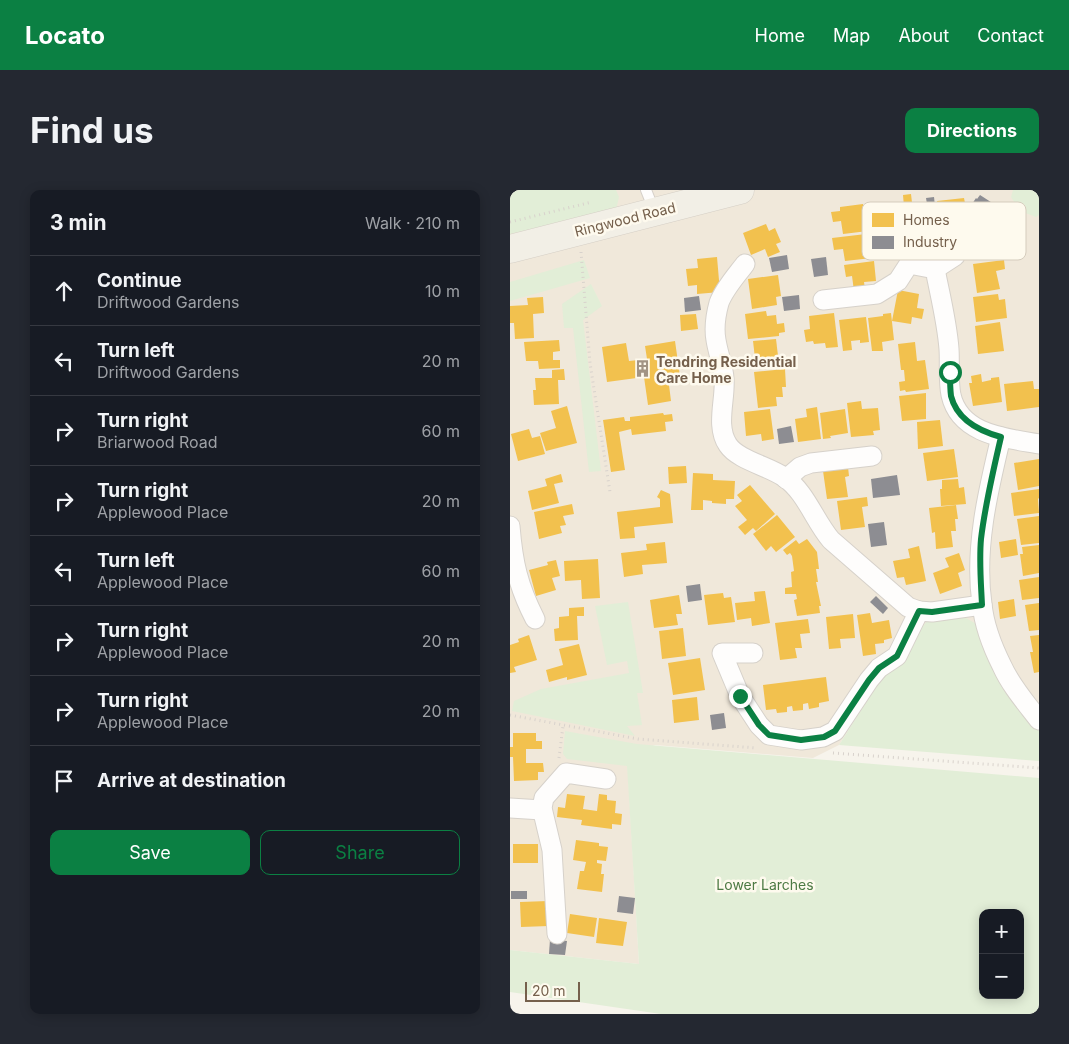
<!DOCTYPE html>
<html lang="en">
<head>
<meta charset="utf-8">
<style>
  body { margin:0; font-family:Inter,sans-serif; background:#242831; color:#f1f3f6 }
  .controls { position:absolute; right:15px; bottom:15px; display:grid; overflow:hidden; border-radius:10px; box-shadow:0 2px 12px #0003 }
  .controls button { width:45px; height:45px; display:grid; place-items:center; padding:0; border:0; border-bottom:1px solid #363941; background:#171b24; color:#f1f3f6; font:25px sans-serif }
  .scale { position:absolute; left:15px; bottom:12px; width:55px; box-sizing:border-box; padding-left:5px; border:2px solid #75604c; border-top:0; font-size:14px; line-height:18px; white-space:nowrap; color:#75604c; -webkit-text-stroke:4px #fefaee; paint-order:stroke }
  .stop { position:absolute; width:15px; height:15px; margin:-11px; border:4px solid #0b8043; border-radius:50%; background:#fff }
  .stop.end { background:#0b8043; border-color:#fff; box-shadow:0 1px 5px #0008 }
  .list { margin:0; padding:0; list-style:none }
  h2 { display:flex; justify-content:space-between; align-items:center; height:65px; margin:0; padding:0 20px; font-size:21px }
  h2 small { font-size:16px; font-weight:400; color:#9ea1a6 }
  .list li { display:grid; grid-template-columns:32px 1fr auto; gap:15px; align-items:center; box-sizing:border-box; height:70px; padding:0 20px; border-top:1px solid #363941 }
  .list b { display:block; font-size:19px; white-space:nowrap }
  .list p { margin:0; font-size:16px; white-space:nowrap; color:#9ea1a6 }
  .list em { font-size:16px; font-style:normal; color:#9ea1a6 }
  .actions { display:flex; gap:10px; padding:15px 20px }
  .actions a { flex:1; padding:11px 0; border:1px solid #0b8043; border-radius:10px; text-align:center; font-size:18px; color:#0b8043 }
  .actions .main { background:#0b8043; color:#fff }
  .icon { flex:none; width:28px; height:28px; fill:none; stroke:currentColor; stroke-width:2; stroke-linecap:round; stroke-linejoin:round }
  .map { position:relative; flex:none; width:529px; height:824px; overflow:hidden; border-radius:10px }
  header { display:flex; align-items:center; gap:30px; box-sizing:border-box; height:70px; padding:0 25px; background:#0b8043; color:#fff }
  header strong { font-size:24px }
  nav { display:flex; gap:28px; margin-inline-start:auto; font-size:18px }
  .intro { display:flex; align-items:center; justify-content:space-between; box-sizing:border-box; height:120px; padding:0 30px }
  h1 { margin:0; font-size:35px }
  .button { padding:12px 22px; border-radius:10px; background:#0b8043; color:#fff; font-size:18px; font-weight:700 }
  main { display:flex; gap:30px; padding:0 30px }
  aside { flex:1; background:#171b24; border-radius:10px; box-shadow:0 2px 12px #0003 }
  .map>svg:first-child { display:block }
  .residential { fill:#f0e8da }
  .green { fill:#e2eed7; fill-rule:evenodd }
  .homes { fill:#f2c14e }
  .industry { fill:#8d8d92 }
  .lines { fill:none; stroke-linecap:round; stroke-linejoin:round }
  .service-casing { stroke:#d6d1ca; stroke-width:12 }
  .minor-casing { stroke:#d6d1ca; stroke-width:21 }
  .primary-casing { stroke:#d5cfc6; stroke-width:29 }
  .path { stroke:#d8d2cc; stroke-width:3; stroke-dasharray:1 4; stroke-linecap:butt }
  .service { stroke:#fefdfc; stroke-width:10 }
  .minor { stroke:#fefdfc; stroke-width:19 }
  .primary { stroke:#f2efe6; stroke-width:28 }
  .route { stroke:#0b8043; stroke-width:6 }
  .labels { text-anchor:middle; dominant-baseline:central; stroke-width:5; stroke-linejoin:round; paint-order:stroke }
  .street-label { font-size:14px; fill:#75604c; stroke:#fefaee }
  .poi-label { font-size:14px; font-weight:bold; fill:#75604c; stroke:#fefaee; text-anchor:start }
  .park-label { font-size:14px; fill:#4d7a44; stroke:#fefaee }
  .key { fill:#fefaee; stroke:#d5ccbd; stroke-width:1 }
  .key-label { font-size:14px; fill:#75604c }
</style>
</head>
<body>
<header>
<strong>Locato</strong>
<nav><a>Home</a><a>Map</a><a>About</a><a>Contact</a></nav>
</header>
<div class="intro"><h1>Find us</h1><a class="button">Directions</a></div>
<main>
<aside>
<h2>3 min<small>Walk · 210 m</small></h2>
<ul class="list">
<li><svg class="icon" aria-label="ahead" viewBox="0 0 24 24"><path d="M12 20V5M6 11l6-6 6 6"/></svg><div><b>Continue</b><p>Driftwood Gardens</p></div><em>10 m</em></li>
<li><svg class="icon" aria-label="left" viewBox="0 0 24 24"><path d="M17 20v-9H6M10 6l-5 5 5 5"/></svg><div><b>Turn left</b><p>Driftwood Gardens</p></div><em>20 m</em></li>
<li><svg class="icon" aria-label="right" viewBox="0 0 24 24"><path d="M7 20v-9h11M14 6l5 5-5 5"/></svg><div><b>Turn right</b><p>Briarwood Road</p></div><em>60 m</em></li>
<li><svg class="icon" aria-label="right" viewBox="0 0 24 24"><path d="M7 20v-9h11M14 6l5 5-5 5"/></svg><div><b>Turn right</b><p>Applewood Place</p></div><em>20 m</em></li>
<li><svg class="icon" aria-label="left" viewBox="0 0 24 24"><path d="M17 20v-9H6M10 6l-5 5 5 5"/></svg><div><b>Turn left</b><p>Applewood Place</p></div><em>60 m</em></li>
<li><svg class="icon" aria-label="right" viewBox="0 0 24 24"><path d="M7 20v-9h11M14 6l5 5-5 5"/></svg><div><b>Turn right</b><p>Applewood Place</p></div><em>20 m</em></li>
<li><svg class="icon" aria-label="right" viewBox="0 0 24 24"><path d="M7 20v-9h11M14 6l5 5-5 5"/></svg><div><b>Turn right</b><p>Applewood Place</p></div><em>20 m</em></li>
<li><svg class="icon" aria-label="arrive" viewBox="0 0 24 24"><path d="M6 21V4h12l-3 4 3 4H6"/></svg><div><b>Arrive at destination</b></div></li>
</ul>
<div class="actions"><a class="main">Save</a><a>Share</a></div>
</aside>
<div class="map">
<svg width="529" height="824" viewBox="0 0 529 824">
  <rect width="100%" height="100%" fill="#f7f4ec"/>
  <polygon class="residential" points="0,0 529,0 529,532 374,484 329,555 303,568 145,555 117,566 129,774 0,760"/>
  <g class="green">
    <polygon points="7,0 106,0 109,7 106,20 0,44 0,5"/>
    <polygon points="503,0 529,0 529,25 526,27 510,21 501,7"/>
    <polygon points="74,70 80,88 0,111 0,92"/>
    <polygon points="81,94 92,116 73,130 91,281 79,282 63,138 54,138 52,114"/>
    <polygon points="118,412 133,503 127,503 132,535 117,536 125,546 2,521 4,511 31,499 119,483 117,471 97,475 85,416"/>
    <polygon points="440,428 456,428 468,435 529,541 529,571 329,555 374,484 418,430"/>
    <path d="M55,541L127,554L529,588V824H151L0,802V760L129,774L117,576L57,569L53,564ZM473,723H510V805H473Z"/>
  </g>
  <g class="homes">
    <polygon points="401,4 403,21 397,22 399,46 383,48 380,18 394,17 393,5"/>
    <polygon points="454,8 456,18 449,19 450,33 430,35 427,11"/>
    <polygon points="353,14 358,41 333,44 331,31 323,32 321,22 330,21 330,17"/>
    <polygon points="256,34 259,41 265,38 271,52 266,54 270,62 258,67 255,59 241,65 233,43"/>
    <polygon points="356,44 358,54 360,53 362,68 335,71 333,59 324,60 322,48"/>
    <polygon points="207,67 210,102 187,104 187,95 178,96 176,79 188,78 187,69"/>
    <polygon points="494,70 495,79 486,81 490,99 467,103 463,74"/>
    <polygon points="364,71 366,91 354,92 355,99 344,101 342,86 336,87 334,75"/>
    <polygon points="268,85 271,106 266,107 267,115 242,119 238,89"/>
    <polygon points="388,100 409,104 407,118 414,119 412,129 402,127 401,134 382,131"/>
    <polygon points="488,104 489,110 495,109 497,128 466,132 463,107"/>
    <polygon points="33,107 34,123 23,124 24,148 5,149 4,133 0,133 0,116 18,115 17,108"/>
    <polygon points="256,121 257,126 266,125 267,134 274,133 275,142 269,143 269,146 238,149 235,124"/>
    <polygon points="324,123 328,157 316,158 315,153 304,154 303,151 296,152 294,140 300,139 299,126"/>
    <polygon points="381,123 384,150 372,152 373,161 362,161 358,128 373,126 373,124"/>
    <polygon points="186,124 188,139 171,141 170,125"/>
    <polygon points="356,127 359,152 350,153 350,150 341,151 342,160 333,161 329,130"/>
    <polygon points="490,132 494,161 468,164 465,136"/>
    <polygon points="266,149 269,174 246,177 243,151"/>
    <polygon points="49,150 50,161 43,162 43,170 50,170 50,178 29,179 28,171 16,171 14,152"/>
    <polygon points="165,151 170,186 158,187 161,211 138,215 134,187 97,192 92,157 116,153 119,171 137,169 135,156"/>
    <polygon points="405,152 407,171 415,170 419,199 396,202 395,200 390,201 389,192 395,191 394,180 391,180 388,154"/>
    <polygon points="54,179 55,190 48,190 49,214 24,215 23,200 26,200 25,188 42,188 42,180"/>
    <polygon points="275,179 276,197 272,197 273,207 266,207 267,216 248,218 244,182"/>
    <polygon points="471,184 472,192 481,190 481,188 489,187 492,212 463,216 459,193 462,193 461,186"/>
    <polygon points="523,191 524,199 529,199 529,217 497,221 494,194"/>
    <polygon points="416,203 416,229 392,231 389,206"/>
    <polygon points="351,211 352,219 368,218 370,240 363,241 364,245 341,247 337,213"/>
    <polygon points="57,216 67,253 36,261 30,243 46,238 41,221"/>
    <polygon points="307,217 311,249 288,252 285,229 297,227 296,219"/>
    <polygon points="260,219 264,249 252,251 251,244 236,246 234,222"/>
    <polygon points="335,219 338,243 320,246 321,248 313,249 310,223"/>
    <polygon points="153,223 154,225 162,224 163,231 155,232 156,241 122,245 121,239 109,242 115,280 101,282 93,230 114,227 115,231 120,231 120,227"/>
    <polygon points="430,230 433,256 408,259 407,232"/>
    <polygon points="19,239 22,248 30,246 35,264 8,271 1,244"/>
    <polygon points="444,259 448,287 417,291 413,263"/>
    <polygon points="529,269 529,296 508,300 504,273"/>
    <polygon points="176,276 177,293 159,294 158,277"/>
    <polygon points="338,277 339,286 335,287 338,307 317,309 313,281"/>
    <polygon points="183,283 203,284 203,290 225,291 224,309 216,309 216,314 202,313 202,311 193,310 193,320 181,320"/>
    <polygon points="51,284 53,292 44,294 49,313 22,320 18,301 37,296 35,289"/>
    <polygon points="448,289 449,298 454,297 456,314 431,316 430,299 432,299 432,290"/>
    <polygon points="240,295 265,324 246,341 243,338 235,345 228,337 237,330 225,316 232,311 227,305"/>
    <polygon points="529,299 529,308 528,309 529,323 504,326 501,303"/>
    <polygon points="151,300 160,304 163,333 124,337 125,348 110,349 107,322 150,317 150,309 147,307"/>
    <polygon points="357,307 358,316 352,317 355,337 331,340 327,311"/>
    <polygon points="62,314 64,324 53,326 56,335 50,336 52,343 29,349 24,322"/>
    <polygon points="446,315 448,329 445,329 446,341 441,341 443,357 426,359 425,342 422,343 419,318"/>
    <polygon points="267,325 285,347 266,362 261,356 256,361 243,344"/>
    <polygon points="529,326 529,353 511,355 507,329"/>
    <polygon points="297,349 307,362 309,379 306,379 308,392 306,392 311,416 309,416 310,423 287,426 284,410 287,409 286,404 275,404 275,398 282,397 281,382 284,381 282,366 280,363 277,365 273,360 286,350 289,354"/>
    <polygon points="506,349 508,365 491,368 489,352"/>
    <polygon points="155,352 157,373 132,375 133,384 114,387 111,363 137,360 136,354"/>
    <polygon points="529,355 529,383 513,386 510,364 513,364 512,357"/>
    <polygon points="409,356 416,391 396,395 394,387 387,388 383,371 400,368 398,359"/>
    <polygon points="449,363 455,380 448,383 452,396 430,404 423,383 439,377 435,368"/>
    <polygon points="88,369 90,408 72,409 71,390 55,391 54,371"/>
    <polygon points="46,370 50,386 42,388 46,400 26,406 19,380 38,375 37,372"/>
    <polygon points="529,387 529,408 512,410 509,390"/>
    <polygon points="255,401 260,433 242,436 241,428 227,430 225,413 245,411 244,402"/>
    <polygon points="213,403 214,408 221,407 225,432 198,435 194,405"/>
    <polygon points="169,405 172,424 166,424 168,435 144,438 140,410"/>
    <polygon points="504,409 506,426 490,429 488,412"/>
    <polygon points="529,413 529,440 519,441 515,415"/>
    <polygon points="74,417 74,426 67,426 68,450 45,451 44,439 49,438 49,427 59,426 59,418"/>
    <polygon points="360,423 362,433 379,430 382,448 374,450 374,453 365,454 366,464 353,466 347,425"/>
    <polygon points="343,424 345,448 330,449 331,458 319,459 316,427"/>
    <polygon points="298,429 300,443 290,444 292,458 285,458 287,468 270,470 265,433"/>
    <polygon points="173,438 176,466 152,469 149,441"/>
    <polygon points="19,445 27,470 4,477 6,482 0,483 0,455 9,452 8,449"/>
    <polygon points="529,445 529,482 524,483 520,462 523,462 520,446"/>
    <polygon points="69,454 77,485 57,490 57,487 39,492 36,480 53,475 49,459"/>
    <polygon points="190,468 195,500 163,505 158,473"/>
    <polygon points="316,487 319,511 309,513 309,517 299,519 298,513 293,514 293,520 283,521 282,516 277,517 277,522 267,523 266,519 256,520 253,495"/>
    <polygon points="187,507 189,530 164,533 162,510"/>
    <polygon points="3,543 26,543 26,551 32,551 32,559 16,559 16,573 33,573 34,582 28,582 28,590 4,591 3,567 0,567 0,557 3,557"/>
    <polygon points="57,604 75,606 73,619 87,621 89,604 97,605 97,610 106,611 105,623 112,624 111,635 102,634 102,639 71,635 72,630 47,627 48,617 55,618"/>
    <polygon points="66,650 89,653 89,656 98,657 96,671 87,670 87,673 92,674 91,684 94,684 92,702 67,699 70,681 74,681 76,672 63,670"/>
    <rect x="3" y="654" width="25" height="19"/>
    <polygon points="38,711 39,736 11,737 10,712"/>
    <polygon points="60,724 87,728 84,747 57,743"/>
    <polygon points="89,728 117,732 113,756 86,753"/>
  </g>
  <g class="industry">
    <polygon points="470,5 487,16 484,20 487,22 477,37 456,23 466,8 467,9"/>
    <polygon points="424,7 426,25 419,26 416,8"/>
    <polygon points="277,65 279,79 262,82 259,68"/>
    <polygon points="316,67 318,85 304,87 301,69"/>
    <polygon points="289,105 290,119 274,121 272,107"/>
    <polygon points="189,106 191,120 175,122 174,108"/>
    <polygon points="281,236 284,252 269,254 267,239"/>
    <polygon points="387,285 390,305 363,308 361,289"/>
    <polygon points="374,332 377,355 361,357 358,334"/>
    <polygon points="190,394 192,410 178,412 176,396"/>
    <polygon points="366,406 378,418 373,424 360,412"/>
    <polygon points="214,523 216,538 202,540 200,525"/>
    <rect x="1" y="701" width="16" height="8"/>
    <polygon points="109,706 125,708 123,724 107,722"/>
    <polygon points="40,749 57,751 55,765 39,764"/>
  </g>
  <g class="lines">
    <defs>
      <polyline id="service" points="136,0 144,20"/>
      <g id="minor">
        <path d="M235,74C226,86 214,99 209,113C206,124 204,139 206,150C208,163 213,175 214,188C216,209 205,236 218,255C228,270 258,276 274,287C296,302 304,330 321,350L398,417L409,421"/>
        <polyline points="425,79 445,66"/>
        <path d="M313,110L367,104L388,91L399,74L425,79C430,105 437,132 439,159C440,174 438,190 441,205C450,245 496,248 529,254"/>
        <path d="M491,247C478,301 464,359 472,414C474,435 483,458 492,476C501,496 516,513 529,530"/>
        <polyline points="276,289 290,277 301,273 362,266"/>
        <path d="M0,336C3,373 8,396 25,429"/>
        <polyline points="243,463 212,463 230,506 249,535 259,545 291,550 313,547 325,541 359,490 369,478 387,466 409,421 422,422 472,415"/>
        <polyline points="0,618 32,620"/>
        <polyline points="47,744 42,660 32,618 34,608 56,583 96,589"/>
      </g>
      <polyline id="primary" points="0,59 230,0"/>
    </defs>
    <use href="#service" class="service-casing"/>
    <use href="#minor" class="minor-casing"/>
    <use href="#primary" class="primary-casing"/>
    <g class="path">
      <polyline points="0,32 82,12"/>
      <polyline points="71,62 80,173 100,302"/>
      <polyline points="0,525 128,549 247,558"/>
      <polyline points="323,563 529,578"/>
      <polyline points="49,568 53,536"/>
    </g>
    <use href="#service" class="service"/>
    <use href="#minor" class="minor"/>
    <use href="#primary" class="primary"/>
  </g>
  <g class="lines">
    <path class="route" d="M230,506L249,535L259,545L291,550L314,547L325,541L359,490L369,478L387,466L409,421L422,422L472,415C471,393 469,371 471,349C475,315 483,281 491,247C469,241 447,230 441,206C440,198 440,189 440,182"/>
  </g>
  <defs>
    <symbol id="building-bare" viewBox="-9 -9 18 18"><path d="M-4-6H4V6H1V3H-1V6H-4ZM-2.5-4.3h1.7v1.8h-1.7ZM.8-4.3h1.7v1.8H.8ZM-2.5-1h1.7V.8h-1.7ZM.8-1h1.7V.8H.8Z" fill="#a29484" stroke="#fefaee" stroke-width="2.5" paint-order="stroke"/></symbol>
  </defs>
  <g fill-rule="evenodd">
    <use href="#building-bare" x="120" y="166" width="25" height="25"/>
  </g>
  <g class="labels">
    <g class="street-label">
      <text transform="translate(115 29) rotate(-14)">Ringwood Road</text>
    </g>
    <g class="poi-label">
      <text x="146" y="171">Tendring Residential<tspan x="146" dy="16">Care Home</tspan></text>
    </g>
    <g class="park-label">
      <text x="255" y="694">Lower Larches</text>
    </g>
  </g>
  <rect x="352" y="12" width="164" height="58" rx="8" class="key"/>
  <rect x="362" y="23" width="22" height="14" fill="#f2c14e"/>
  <rect x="362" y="46" width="22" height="13" fill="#8d8d92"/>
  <g class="key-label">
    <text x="393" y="35">Homes</text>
    <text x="393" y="57">Industry</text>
  </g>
</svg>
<div class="controls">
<button>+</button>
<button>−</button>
</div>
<div class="scale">20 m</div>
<div class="stop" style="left:440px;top:182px"></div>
<div class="stop end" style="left:230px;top:506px"></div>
</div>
</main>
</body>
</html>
